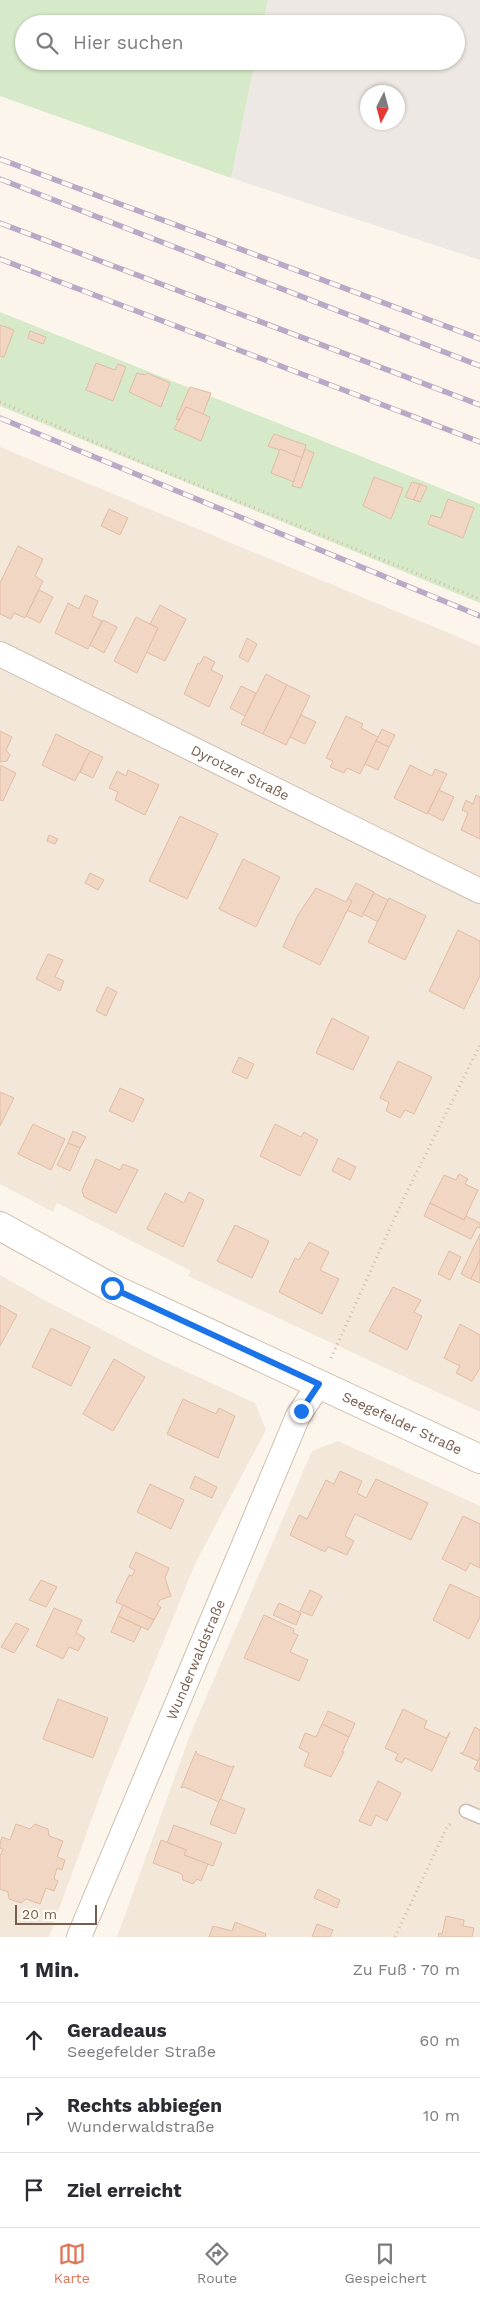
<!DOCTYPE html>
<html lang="de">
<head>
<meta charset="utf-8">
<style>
  body { margin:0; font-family:"Work Sans",sans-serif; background:#f2f2f3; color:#2b2b33 }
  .compass { position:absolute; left:360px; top:85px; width:45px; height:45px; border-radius:50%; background:#fff; box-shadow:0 1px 4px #0004; rotate:186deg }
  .scale { position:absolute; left:15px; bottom:12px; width:82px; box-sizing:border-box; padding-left:5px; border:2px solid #765d4e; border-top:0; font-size:14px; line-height:18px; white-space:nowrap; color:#765d4e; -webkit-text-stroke:4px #fef9f1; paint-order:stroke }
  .stop { position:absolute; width:15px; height:15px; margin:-11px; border:4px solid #1a73e8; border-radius:50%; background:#fff }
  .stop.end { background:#1a73e8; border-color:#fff; box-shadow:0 1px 5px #0008 }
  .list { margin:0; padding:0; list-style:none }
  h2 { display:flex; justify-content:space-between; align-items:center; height:65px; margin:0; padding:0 20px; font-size:21px }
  h2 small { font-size:16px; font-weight:400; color:#7c7c81 }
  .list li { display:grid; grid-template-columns:32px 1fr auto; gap:15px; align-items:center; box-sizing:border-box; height:75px; padding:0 20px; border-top:1px solid #e1e1e2 }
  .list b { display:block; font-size:19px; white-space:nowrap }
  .list p { margin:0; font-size:16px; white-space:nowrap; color:#7c7c81 }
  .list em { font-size:16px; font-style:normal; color:#7c7c81 }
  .icon { flex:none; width:28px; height:28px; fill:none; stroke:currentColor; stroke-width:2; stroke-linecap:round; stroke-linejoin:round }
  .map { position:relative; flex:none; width:480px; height:1937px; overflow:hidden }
  .search { position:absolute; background:#fff; box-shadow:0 1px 4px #0004; left:15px; right:15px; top:15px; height:55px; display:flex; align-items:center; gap:12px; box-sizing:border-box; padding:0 18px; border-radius:28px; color:#7c7c81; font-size:19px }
  .sheet { height:290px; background:#fff }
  nav { display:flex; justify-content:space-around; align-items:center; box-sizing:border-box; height:70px; border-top:1px solid #e1e1e2; background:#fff; font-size:14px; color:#7c7c81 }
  nav a { display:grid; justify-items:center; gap:2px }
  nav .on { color:#df7657 }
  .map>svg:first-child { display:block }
  .residential { fill:#f3e7d9 }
  .industrial { fill:#ede8e3; fill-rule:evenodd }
  .green { fill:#d6e9c9 }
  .building { fill:#f0d6c3; stroke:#e2bca4 }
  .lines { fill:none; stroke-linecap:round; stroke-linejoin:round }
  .service-casing { stroke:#cebeb0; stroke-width:15 }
  .minor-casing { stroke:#cebeb0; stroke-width:26 }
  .tertiary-casing { stroke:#cebeb0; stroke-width:30 }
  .path { stroke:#d5b9a6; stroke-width:3; stroke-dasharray:1 4; stroke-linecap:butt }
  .service { stroke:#fff; stroke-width:12 }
  .minor { stroke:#fff; stroke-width:24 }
  .tertiary { stroke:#fff; stroke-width:28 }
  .rail-casing { stroke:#b9a8c6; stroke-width:5.5 }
  .rail { stroke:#fef9f1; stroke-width:4; stroke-dasharray:11; stroke-linecap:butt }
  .route { stroke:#1a73e8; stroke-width:6 }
  .labels { text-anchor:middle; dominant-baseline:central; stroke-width:4.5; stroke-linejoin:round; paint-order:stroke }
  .street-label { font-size:14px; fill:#765d4e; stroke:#fef9f1 }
</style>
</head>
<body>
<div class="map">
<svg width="480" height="1937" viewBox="0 0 480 1937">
  <rect width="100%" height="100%" fill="#fcf5eb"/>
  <g class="residential">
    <polygon points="0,447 480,646 480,880 0,647"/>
    <polygon points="0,668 480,904 480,1412 188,1276 191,1271 57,1203 53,1212 0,1184"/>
    <polygon points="0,1275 46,1301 161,1360 255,1403 266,1430 196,1562 103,1788 49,1937 0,1937"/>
    <polygon points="338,1441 480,1506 480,1937 117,1937 190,1735 312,1451"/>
  </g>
  <path class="industrial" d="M268,0H480V260L231,178L255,61H456V24H263ZM368,92H398V122H368Z"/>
  <g class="green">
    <polygon points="0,0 268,0 263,24 24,24 24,61 255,61 231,178 0,96"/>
    <polygon points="0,312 480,504 480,603 0,406"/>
  </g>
  <g class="building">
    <polygon points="0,325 14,330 4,357 0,356"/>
    <polygon points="30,331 46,337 43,344 28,338"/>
    <polygon points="96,363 115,370 118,364 126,367 113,401 86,390"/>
    <polygon points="137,373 146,375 147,373 170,383 161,407 129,392"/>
    <polygon points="190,387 211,393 203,414 186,407 179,420 176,419"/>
    <polygon points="186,407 210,417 201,441 174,429"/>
    <polygon points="274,434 306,445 302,458 268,446"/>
    <polygon points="280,449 302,458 294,482 271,473"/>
    <polygon points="305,449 314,453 301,488 292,486"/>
    <polygon points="374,477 403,488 391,519 363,506"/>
    <polygon points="412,482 420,484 414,500 405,497"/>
    <polygon points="420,484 427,487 420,502 414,500"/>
    <polygon points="448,499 474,508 463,538 428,524 431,515 441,518"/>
    <polygon points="109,509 128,518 120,535 101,526"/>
    <polygon points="18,546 43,559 35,576 43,581 25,618 14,613 11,619 0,614 0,583"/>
    <polygon points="39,590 53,597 40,623 26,616"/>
    <polygon points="85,595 98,601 92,616 102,621 88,649 55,633 68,603 79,609"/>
    <polygon points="160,605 186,619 165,661 146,652 158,628 150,624"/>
    <polygon points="136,617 158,628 137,673 114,661"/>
    <polygon points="103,620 117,627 104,653 90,645"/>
    <polygon points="247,638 257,644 248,662 239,657"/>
    <polygon points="204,656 215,662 211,670 223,676 209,707 184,694 198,663 200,664"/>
    <polygon points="266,674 287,685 263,734 241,724"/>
    <polygon points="287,685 310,696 286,745 263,734"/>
    <polygon points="241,686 256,693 245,716 230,708"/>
    <polygon points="301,715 316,722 305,744 290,737"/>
    <polygon points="346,716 363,724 361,728 378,737 360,774 347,768 344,773 330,767 333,761 326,758"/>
    <polygon points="382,729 395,735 389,747 376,741"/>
    <polygon points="0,731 12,737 6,750 10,755 7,761 0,762"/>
    <polygon points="56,734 90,751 75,781 42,765"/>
    <polygon points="376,741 389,747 378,770 365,764"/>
    <polygon points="90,751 103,757 93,778 80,772"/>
    <polygon points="0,765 16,773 3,801 0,800"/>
    <polygon points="410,765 432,776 435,769 447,774 427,814 394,798"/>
    <polygon points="128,770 159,785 145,815 115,800 118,792 109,788 117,771 126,776"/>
    <polygon points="439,790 454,797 443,821 428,813"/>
    <polygon points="476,795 480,797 480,839 461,830 468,813 462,810 466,800 473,804"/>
    <polygon points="180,816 218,834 187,899 149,881"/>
    <polygon points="49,835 58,839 55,844 47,841"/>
    <polygon points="243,859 280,877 256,927 219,909"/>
    <polygon points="90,873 104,880 98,890 85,883"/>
    <polygon points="356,883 374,892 362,917 347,910 352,901 348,898"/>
    <polygon points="316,888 346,902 348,898 352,901 320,965 283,947 298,915"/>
    <polygon points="374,893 388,900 378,922 363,914"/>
    <polygon points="389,898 426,916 405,960 368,942"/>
    <polygon points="458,930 480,941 480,976 464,1009 429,991"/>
    <polygon points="48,954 63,960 55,977 64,981 60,991 36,979"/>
    <polygon points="107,987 117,992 106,1016 96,1011"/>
    <polygon points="332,1018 369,1037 353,1070 316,1053"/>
    <polygon points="239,1057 254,1064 247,1079 232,1072"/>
    <polygon points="398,1061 432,1077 414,1114 405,1110 400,1118 386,1111 389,1102 380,1098"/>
    <polygon points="120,1088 144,1099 133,1122 109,1111"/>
    <polygon points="0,1092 14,1098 0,1126"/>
    <polygon points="33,1124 65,1139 51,1170 18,1154"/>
    <polygon points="275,1124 301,1137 304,1132 318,1140 300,1176 260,1156"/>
    <polygon points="73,1131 86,1137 80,1148 68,1143"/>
    <polygon points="68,1143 80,1148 70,1171 57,1165"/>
    <polygon points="338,1158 356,1167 350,1180 332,1171"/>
    <polygon points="96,1159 120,1170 123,1164 138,1170 116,1213 84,1197 82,1190"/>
    <polygon points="459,1174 468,1179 465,1184 478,1190 464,1220 430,1203 444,1175 456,1180"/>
    <polygon points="189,1192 204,1200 183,1247 147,1229 165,1193 184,1203"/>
    <polygon points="430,1203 464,1220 466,1216 480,1223 480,1228 477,1227 471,1239 424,1216"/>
    <polygon points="235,1225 269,1241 252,1278 217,1261"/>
    <polygon points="480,1234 480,1259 471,1279 461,1274"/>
    <polygon points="309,1242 329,1252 320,1270 339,1279 322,1314 279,1292 295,1258 299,1260"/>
    <polygon points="449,1251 461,1257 450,1280 438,1274"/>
    <polygon points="480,1259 480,1283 471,1279"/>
    <polygon points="393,1287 421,1300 414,1312 422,1316 407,1350 369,1331"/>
    <polygon points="0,1305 17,1315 0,1346"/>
    <polygon points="460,1324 480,1335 480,1368 472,1381 456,1373 460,1366 444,1358"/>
    <polygon points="51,1328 90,1347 71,1386 32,1367"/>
    <polygon points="114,1359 145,1377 113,1431 83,1414"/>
    <polygon points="183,1399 216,1414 219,1408 235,1416 218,1458 167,1434"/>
    <polygon points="340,1471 362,1481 357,1493 366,1498 376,1479 428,1503 411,1540 355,1514 345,1536 354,1541 347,1555 328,1547 325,1552 290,1535 299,1515 307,1519 326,1480 334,1484"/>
    <polygon points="195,1476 217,1487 212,1498 190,1488"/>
    <polygon points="150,1484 184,1500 171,1529 137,1512"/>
    <polygon points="463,1516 480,1524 480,1568 470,1563 466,1571 442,1559"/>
    <polygon points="136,1552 169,1568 165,1578 171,1596 160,1600 157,1605 161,1607 154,1620 116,1602 129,1575 132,1576 135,1570 129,1567"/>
    <polygon points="41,1580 57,1587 46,1607 29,1600"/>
    <polygon points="450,1584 480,1598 480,1617 469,1639 433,1620"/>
    <polygon points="310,1590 322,1596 312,1616 300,1611"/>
    <polygon points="279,1603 301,1613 296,1625 273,1615"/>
    <polygon points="123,1605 154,1620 148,1630 118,1616"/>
    <polygon points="54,1608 82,1620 76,1633 85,1638 78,1651 69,1647 63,1659 36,1646"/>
    <polygon points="264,1615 294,1629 293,1633 298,1635 290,1652 308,1660 299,1681 244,1658"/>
    <polygon points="118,1616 141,1627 134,1642 111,1632"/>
    <polygon points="16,1623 29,1629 14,1653 1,1647"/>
    <polygon points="58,1699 108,1718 93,1758 43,1739"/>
    <polygon points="403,1709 427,1721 424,1728 446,1738 450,1732 432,1771 405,1758 402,1763 395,1760 398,1754 385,1748"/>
    <polygon points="328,1711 355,1723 349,1737 322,1724"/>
    <polygon points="322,1724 349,1737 342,1752 344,1752 331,1777 304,1766 309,1753 299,1748 305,1733 316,1737"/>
    <polygon points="475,1727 480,1730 480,1757 478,1761 460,1753 463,1753"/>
    <polygon points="196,1751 197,1754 231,1767 234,1766 219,1803 217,1801 184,1787 181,1788"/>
    <polygon points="480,1757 480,1772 474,1769"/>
    <polygon points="378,1781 401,1793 387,1821 376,1815 371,1826 359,1821"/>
    <polygon points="220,1799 245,1809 235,1834 210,1824"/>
    <polygon points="16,1824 30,1829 35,1824 48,1829 49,1836 63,1841 57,1857 65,1860 62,1870 57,1868 54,1879 58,1881 54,1891 46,1888 40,1904 26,1899 21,1903 9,1899 8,1892 0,1889 0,1856 3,1849 0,1848 0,1844 2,1837 10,1840"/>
    <polygon points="174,1825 222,1843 213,1866 184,1855 186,1850 167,1843"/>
    <polygon points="161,1840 186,1850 184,1855 208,1864 201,1881 197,1879 193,1884 183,1880 182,1874 153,1863"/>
    <polygon points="318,1889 340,1900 337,1908 314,1898"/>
    <polygon points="446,1916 464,1920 463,1926 474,1928 472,1937 438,1937 439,1933 442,1934"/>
    <polygon points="235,1922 266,1934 265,1937 209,1937 213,1926 232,1931"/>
    <polygon points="317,1924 333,1930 330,1937 312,1937"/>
  </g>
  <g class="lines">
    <defs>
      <polyline id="service" points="466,1811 480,1817"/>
      <g id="minor">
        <path id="s1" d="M0,654L480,891"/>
        <path id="s2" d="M79,1937L298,1416L319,1384"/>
      </g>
      <g id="tertiary">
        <path id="s3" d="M0,1226L112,1288L480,1459"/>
      </g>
    </defs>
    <use href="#service" class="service-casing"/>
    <use href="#minor" class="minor-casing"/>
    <use href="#tertiary" class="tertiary-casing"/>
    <g class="path">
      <polyline points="0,402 153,467 480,599"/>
      <polyline points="331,1358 401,1204 480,1045"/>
      <polyline points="395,1937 447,1827 452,1823"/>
    </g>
    <use href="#service" class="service"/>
    <use href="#minor" class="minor"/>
    <use href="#tertiary" class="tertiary"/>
    <defs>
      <g id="rail">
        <polyline points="0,159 480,339"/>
        <polyline points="0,179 480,366"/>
        <polyline points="0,223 480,405"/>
        <polyline points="0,259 480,442"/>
        <polyline points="0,418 480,616"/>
      </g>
    </defs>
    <use href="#rail" class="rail-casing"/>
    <use href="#rail" class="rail"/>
  </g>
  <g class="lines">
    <polyline class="route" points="112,1288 319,1384 301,1411"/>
  </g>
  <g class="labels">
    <g class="street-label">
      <text stroke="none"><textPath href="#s1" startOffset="268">Dyrotzer Straße</textPath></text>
      <text stroke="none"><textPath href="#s3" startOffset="448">Seegefelder Straße</textPath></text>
      <text stroke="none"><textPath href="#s2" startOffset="301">Wunderwaldstraße</textPath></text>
    </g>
  </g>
</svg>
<svg class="compass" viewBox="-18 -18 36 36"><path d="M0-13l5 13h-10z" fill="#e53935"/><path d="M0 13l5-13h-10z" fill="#7c7c81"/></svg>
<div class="scale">20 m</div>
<div class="stop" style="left:112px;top:1288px"></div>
<div class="stop end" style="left:301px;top:1411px"></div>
<div class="search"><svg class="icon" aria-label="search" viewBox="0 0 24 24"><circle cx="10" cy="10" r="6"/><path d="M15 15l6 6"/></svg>Hier suchen</div>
</div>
<section class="sheet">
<h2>1 Min.<small>Zu Fuß · 70 m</small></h2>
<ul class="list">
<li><svg class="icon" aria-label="ahead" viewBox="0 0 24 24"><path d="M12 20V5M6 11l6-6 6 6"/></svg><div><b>Geradeaus</b><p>Seegefelder Straße</p></div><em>60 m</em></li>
<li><svg class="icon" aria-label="right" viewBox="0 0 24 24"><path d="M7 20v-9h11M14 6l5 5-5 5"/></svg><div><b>Rechts abbiegen</b><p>Wunderwaldstraße</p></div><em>10 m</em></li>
<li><svg class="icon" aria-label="arrive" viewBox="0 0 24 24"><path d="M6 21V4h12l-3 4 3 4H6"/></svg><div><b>Ziel erreicht</b></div></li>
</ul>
</section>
<nav>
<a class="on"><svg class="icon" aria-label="map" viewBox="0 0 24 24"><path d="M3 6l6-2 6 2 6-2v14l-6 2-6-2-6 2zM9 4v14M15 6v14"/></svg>Karte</a>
<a><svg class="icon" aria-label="directions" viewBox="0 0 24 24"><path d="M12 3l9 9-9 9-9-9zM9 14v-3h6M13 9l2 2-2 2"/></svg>Route</a>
<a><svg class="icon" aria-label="saved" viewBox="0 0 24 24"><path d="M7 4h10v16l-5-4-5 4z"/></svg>Gespeichert</a>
</nav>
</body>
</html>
